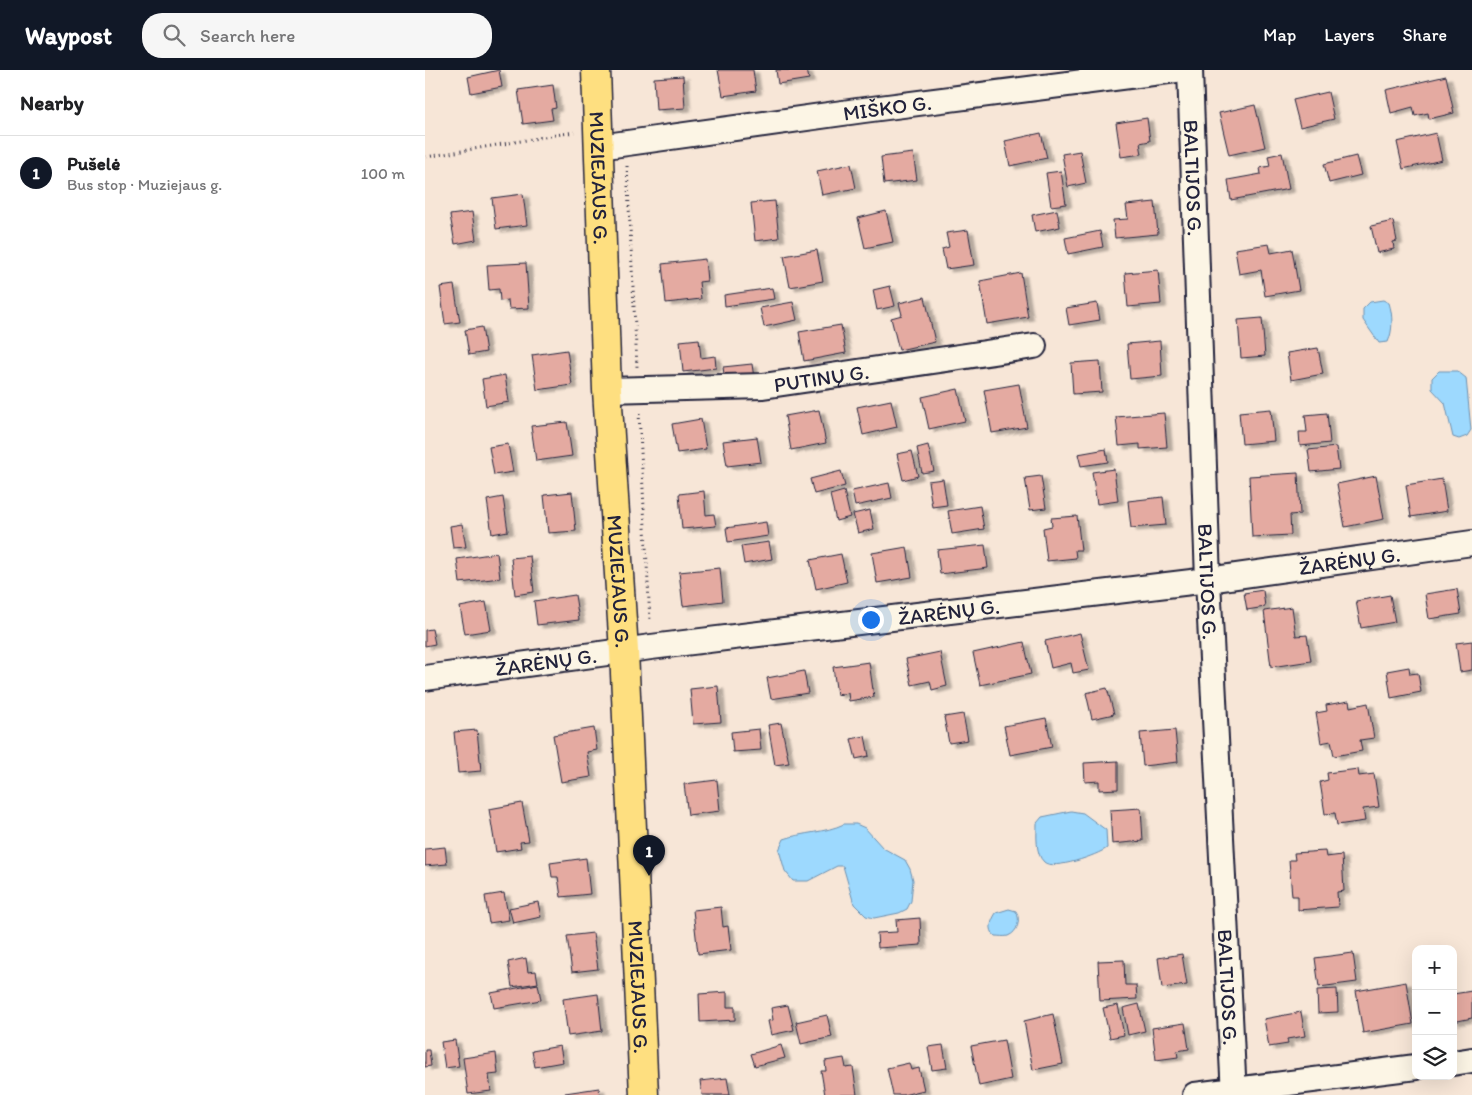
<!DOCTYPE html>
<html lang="en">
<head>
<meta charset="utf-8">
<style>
  body { margin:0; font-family:Itim,sans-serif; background:#f6f6f6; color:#202124 }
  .controls { position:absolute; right:15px; bottom:15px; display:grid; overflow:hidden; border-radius:10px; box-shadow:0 5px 20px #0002 }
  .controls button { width:45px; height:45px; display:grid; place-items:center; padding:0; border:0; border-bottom:1px solid #e0e0e0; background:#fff; color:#202124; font:25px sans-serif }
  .you { position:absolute; left:445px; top:549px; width:18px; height:18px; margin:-12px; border:4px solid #fff; border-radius:50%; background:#1a73e8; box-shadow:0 0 0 8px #1a73e833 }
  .badge { display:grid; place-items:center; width:32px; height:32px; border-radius:50%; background:#111827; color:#fff; font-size:16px; font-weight:700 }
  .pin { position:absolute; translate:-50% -41px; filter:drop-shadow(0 1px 2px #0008) }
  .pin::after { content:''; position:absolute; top:26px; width:18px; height:15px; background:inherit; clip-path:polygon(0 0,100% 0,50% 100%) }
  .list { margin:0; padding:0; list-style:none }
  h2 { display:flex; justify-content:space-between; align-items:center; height:65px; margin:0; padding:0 20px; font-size:21px }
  h2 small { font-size:16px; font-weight:400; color:#757577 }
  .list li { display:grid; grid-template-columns:32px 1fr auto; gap:15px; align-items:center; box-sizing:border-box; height:75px; padding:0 20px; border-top:1px solid #e0e0e0 }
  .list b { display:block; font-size:19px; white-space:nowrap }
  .list p { margin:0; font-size:16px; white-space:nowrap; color:#757577 }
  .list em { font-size:16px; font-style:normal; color:#757577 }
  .icon { flex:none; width:28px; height:28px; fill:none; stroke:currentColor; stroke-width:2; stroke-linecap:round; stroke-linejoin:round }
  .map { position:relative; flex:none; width:1047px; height:1025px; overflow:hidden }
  header { display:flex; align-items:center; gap:30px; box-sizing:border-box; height:70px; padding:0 25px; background:#111827; color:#fff }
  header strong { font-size:24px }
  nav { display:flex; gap:28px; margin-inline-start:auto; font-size:18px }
  .search { width:350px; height:45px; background:#f6f6f6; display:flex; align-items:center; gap:12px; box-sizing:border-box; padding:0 18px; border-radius:20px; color:#757577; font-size:19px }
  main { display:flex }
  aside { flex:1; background:#fff }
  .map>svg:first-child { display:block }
  .water { fill:#9dd9fe; stroke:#6c90b0 }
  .building { fill:#e4aaa1; stroke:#22223b; filter:url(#shadow) }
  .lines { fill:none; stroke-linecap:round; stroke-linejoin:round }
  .minor-casing { stroke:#22223b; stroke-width:28 }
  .major-casing { stroke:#22223b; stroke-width:31 }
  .path { stroke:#22223b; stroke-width:3; stroke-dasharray:1 4; stroke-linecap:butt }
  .minor { stroke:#fcf5e5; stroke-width:24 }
  .major { stroke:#fedf80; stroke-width:28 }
  .labels { text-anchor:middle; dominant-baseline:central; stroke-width:4; stroke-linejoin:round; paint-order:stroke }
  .street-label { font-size:21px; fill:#22223b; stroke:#fcf5e5 }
</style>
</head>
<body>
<header>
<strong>Waypost</strong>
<div class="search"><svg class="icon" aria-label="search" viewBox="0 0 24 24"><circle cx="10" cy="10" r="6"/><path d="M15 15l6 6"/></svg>Search here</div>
<nav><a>Map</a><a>Layers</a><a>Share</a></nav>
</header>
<main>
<aside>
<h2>Nearby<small></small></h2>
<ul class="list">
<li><span class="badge">1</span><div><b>Pušelė</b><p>Bus stop · Muziejaus g.</p></div><em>100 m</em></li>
</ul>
</aside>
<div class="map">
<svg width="1047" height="1025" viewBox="0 0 1047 1025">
  <defs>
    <filter id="shadow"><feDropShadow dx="5.5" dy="3" stdDeviation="1" flood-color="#0004"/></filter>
  </defs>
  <rect width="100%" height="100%" fill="#f7e6d7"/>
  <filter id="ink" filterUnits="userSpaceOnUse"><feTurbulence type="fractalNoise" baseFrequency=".02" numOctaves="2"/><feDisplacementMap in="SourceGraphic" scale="10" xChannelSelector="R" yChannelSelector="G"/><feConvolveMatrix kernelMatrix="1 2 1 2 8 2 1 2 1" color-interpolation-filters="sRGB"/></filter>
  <g filter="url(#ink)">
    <g class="water">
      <path d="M958,230L964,233C968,245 968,261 963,272L954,273L938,250V239L945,232Z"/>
      <polygon points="1014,301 1032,301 1041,308 1046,360 1042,366 1034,369 1028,367 1020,333 1007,319 1007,308"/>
      <path d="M646,741L658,743L681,760L682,778C673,785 628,801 619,792C610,784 612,764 612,753L617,747Z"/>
      <path d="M419,754H431L440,758L458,778L480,790L485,799L488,810L486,831L482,839L474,843L449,848L441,846L429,834L418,796H412L383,811H368L360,801L354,780L359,769C379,762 400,763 419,754Z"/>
      <path d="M584,839L591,841C596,850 593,862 583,866C579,867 574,866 570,866C563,859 566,851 571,843Z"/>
    </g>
    <g class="building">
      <polygon points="74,0 77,17 46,23 43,7"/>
      <polygon points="293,0 328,0 331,21 298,26"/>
      <polygon points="351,0 382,0 384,9 353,14"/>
      <polygon points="258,6 260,38 231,40 229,8"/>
      <polygon points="1021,6 1029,43 1004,49 1003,43 990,46 988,37 966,43 961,20"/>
      <polygon points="128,15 131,38 126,39 128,50 98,54 93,20"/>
      <polygon points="903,22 909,49 875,57 868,30"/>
      <polygon points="830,35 840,77 804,85 794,43"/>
      <polygon points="722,48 725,71 715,73 717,84 696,87 691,53"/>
      <polygon points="616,63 622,88 585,96 580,71"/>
      <polygon points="1011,63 1017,90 978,99 972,72"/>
      <polygon points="655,81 661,113 643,117 637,84"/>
      <polygon points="488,83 492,110 459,114 456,87"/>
      <polygon points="857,83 864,119 806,130 803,110 836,104 835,98 845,96 843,86"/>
      <polygon points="931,86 936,105 904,113 899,94"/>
      <polygon points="426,94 431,118 397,125 392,101"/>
      <polygon points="636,101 641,134 626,136 621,103"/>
      <polygon points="98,124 102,155 71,159 67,128"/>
      <polygon points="350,131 354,168 330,171 326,133"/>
      <polygon points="730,132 733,164 690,168 688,150 703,149 701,135"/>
      <polygon points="632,140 635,157 610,162 607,145"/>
      <polygon points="461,141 468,172 440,178 433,148"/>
      <polygon points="47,142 51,170 30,174 25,145"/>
      <polygon points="968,151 972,171 968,172 969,179 952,183 946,156"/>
      <polygon points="543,160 549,195 521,199 517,179 524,177 521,163"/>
      <polygon points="675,161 678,177 643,184 640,168"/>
      <polygon points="844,174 846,183 867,179 874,220 840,226 836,200 814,204 810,179"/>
      <polygon points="392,180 398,211 365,217 359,186"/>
      <polygon points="280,189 282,211 274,212 276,229 241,233 237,194"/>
      <polygon points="101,193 104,238 84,239 83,230 75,231 74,219 64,220 62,195"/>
      <polygon points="733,200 736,234 703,237 700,203"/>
      <polygon points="596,203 603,247 562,254 555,211"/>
      <polygon points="29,215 35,252 20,254 15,217"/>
      <polygon points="465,216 470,236 452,240 448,220"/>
      <polygon points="347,218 349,229 300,236 299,225"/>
      <polygon points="500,227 510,272 474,280 466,248 477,245 474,233"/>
      <polygon points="368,232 372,250 339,257 335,238"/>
      <polygon points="672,233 675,250 644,255 641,238"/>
      <polygon points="837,248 840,286 816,288 813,250"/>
      <polygon points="416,255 421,283 379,291 374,262"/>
      <polygon points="57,257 61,282 44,285 40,260"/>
      <polygon points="274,269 276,288 290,286 291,298 258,302 255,271"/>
      <polygon points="735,271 737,306 705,309 702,274"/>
      <polygon points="893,278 898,304 866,310 862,283"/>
      <polygon points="142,280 147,315 112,320 107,285"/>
      <polygon points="675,291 677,322 648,324 646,293"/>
      <polygon points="327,294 329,308 300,311 298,297"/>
      <polygon points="80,305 84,332 61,336 57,309"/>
      <polygon points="594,314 602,357 567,363 559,320"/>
      <polygon points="533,319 540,351 504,359 497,327"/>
      <polygon points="466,330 472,357 438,365 432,337"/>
      <polygon points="846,339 849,371 817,374 814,342"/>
      <polygon points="394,340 401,373 366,380 360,346"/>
      <polygon points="739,343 742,377 715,379 715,374 694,376 691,347"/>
      <polygon points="902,343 905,373 875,376 874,362 882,362 880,345"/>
      <polygon points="276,349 281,379 252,383 247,354"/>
      <polygon points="142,352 147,386 111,391 106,356"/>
      <polygon points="332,367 336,392 302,396 298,371"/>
      <polygon points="83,374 88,402 69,405 64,377"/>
      <polygon points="503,375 509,401 497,403 492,378"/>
      <polygon points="911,377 914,399 886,402 883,380"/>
      <polygon points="681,379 683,392 656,396 653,384"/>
      <polygon points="487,381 493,406 478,410 472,384"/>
      <polygon points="689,399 693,431 672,434 667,402"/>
      <polygon points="416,401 420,416 389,424 385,409"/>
      <polygon points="873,403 875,444 865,445 866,465 827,467 824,406"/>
      <polygon points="616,406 621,438 605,440 600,408"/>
      <polygon points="951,406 959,449 920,457 912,414"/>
      <polygon points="518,409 522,435 507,437 503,411"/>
      <polygon points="1017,409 1022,441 986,447 981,415"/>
      <polygon points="464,413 467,428 430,436 427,421"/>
      <polygon points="279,421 281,445 289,444 291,456 257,459 254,424"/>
      <polygon points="419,421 425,447 411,451 405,425"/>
      <polygon points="147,422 151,461 123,463 119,425"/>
      <polygon points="78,427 83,461 67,464 62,430"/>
      <polygon points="738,427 741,455 706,458 703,431"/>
      <polygon points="555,436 559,459 527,464 523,441"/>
      <polygon points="445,440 449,459 433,463 428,444"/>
      <polygon points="652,446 656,480 650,480 651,488 622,491 618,458 627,456 626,448"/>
      <polygon points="341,452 343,466 303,472 301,458"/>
      <polygon points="37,454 41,477 28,478 25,456"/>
      <polygon points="344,472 347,489 319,494 316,476"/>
      <polygon points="560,475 563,498 515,504 512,480"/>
      <polygon points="482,477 487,507 452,513 447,483"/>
      <polygon points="72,483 75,508 35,513 32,489"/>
      <polygon points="416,484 422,512 391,519 385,490"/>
      <polygon points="105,486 109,522 90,525 86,488"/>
      <polygon points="295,498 298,531 258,536 254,502"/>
      <polygon points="1032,519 1036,544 1004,549 1000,524"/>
      <polygon points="838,520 840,537 822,540 819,523"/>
      <polygon points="150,525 154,550 112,555 109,531"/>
      <polygon points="965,525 970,552 936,558 931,531"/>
      <polygon points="61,532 66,560 40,564 35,537"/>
      <polygon points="867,537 871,566 882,565 886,591 846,597 839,541"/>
      <polygon points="7,559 10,574 0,576 0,560"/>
      <polygon points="655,563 664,600 648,603 646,593 626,598 620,571"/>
      <polygon points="1047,571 1047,600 1035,602 1031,573"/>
      <polygon points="599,572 606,604 555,615 548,583"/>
      <polygon points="515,582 522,616 507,620 505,611 487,615 481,589"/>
      <polygon points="444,592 449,627 424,631 423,623 412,625 408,597"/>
      <polygon points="984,597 985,604 993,603 996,622 966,628 962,601"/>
      <polygon points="379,601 383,623 346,629 342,608"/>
      <polygon points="293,616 296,652 268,654 265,619"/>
      <polygon points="682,618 689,644 667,649 661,623"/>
      <polygon points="924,631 925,637 943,633 949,668 935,670 937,681 909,686 906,671 896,673 891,643 902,641 901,635"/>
      <polygon points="538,644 543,670 524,673 519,647"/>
      <polygon points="621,648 627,677 585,685 579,656"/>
      <polygon points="356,653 364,693 350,695 343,655"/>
      <polygon points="169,658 172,680 162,682 166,707 136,712 128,665"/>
      <polygon points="334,659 336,680 308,682 306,662"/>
      <polygon points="52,660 56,701 33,703 29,662"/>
      <polygon points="750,660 753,692 718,696 715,663"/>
      <polygon points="440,666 444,686 431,689 426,669"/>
      <polygon points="693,691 693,719 674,720 674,711 660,712 659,693"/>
      <polygon points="933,699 934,706 949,704 954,737 938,739 940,751 912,755 910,743 900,744 895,712 903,710 902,703"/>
      <polygon points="292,710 295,741 263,745 259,714"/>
      <polygon points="97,733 104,771 95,772 96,778 71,782 64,739"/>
      <polygon points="716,738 718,771 687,774 685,740"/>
      <polygon points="20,777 22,794 0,796 0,779"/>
      <polygon points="900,781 901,787 917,785 919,821 912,822 913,837 873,840 873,826 867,826 864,790 870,790 869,783"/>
      <polygon points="161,788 165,824 136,827 133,807 127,807 125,793"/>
      <polygon points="79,823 84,850 64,853 60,826"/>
      <polygon points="113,832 116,847 88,853 84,838"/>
      <polygon points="296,837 298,857 303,856 306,880 273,884 268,840"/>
      <polygon points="495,848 496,875 453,878 452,863 472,862 471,850"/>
      <polygon points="168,863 173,899 147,902 142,866"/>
      <polygon points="928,883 932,912 894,917 890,888"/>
      <polygon points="757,884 762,915 737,918 733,888"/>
      <polygon points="101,888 103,902 111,901 113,913 87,917 83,892"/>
      <polygon points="699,890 700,915 711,915 712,929 675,931 673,891"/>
      <polygon points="981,912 988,954 938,963 931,921"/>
      <polygon points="113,914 116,930 69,938 66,923"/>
      <polygon points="912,919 913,942 893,943 892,920"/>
      <polygon points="1047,921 1047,948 1028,952 1028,924"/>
      <polygon points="302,922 302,937 310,937 310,950 275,952 274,924"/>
      <polygon points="173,924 177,961 143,966 138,929"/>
      <polygon points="714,934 720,961 703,965 698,938"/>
      <polygon points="363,935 369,960 346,965 343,951 348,950 346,938"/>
      <polygon points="693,935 699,965 685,968 678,938"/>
      <polygon points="876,942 880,966 862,969 863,974 844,977 839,949"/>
      <polygon points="628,944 638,994 608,1000 599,951"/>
      <polygon points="402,945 407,967 376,974 371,952"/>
      <polygon points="760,953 764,979 752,981 753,987 731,990 727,958"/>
      <polygon points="30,970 34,996 20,998 16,972"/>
      <polygon points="579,970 586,1009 554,1016 546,976"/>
      <polygon points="356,975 360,988 330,996 326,984"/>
      <polygon points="518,975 522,998 507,1000 503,977"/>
      <polygon points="135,976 138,992 110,997 107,981"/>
      <polygon points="0,980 4,980 6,996 0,997"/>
      <polygon points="71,983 73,1004 64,1005 66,1021 43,1024 38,988"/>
      <polygon points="419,988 421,998 428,997 432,1025 400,1025 396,1001 401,1001 400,991"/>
      <polygon points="484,993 486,1000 494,998 499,1020 478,1025 468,1025 462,998"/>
      <polygon points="302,1008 305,1025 277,1025 275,1011"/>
      <polygon points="174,1018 175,1025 141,1025 140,1023"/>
    </g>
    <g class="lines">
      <defs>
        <g id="minor">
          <path id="s1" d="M765,0L783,510L809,1025"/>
          <path id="s2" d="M174,77L439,40L751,0"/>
          <path id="s3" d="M182,320L338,316L609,276"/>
          <path id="s4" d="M0,608L226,577L783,510L1047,473"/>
          <polyline points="1028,993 1047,990"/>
          <polyline points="770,1025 991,997"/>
        </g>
        <g id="major">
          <path id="s5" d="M171,0L182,320L199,581L219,1025"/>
        </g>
      </defs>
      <use href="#minor" class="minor-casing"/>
      <use href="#major" class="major-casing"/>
      <g class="path">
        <polyline points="1,87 149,62"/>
        <polyline points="202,96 212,297"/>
        <polyline points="214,343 225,551"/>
      </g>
      <use href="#minor" class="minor"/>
      <use href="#major" class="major"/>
    </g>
  </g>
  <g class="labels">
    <g class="street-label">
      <text stroke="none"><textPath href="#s2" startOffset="291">MIŠKO G.</textPath></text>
      <text stroke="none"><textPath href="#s5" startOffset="108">MUZIEJAUS G.</textPath></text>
      <text stroke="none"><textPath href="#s1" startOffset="108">BALTIJOS G.</textPath></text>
      <text stroke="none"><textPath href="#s3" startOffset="215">PUTINŲ G.</textPath></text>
      <text stroke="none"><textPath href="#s4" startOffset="932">ŽARĖNŲ G.</textPath></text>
      <text stroke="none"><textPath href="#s5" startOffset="512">MUZIEJAUS G.</textPath></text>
      <text stroke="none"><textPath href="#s1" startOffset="512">BALTIJOS G.</textPath></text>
      <text stroke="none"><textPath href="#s4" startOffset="528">ŽARĖNŲ G.</textPath></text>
      <text stroke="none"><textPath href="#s4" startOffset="122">ŽARĖNŲ G.</textPath></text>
      <text stroke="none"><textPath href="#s5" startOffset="918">MUZIEJAUS G.</textPath></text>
      <text stroke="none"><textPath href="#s1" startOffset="918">BALTIJOS G.</textPath></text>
    </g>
  </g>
</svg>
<div class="controls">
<button>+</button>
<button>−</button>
<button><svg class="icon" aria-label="layers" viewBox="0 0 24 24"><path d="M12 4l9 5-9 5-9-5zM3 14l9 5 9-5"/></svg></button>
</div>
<div class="you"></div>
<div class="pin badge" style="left:224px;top:806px">1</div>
</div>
</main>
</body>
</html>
